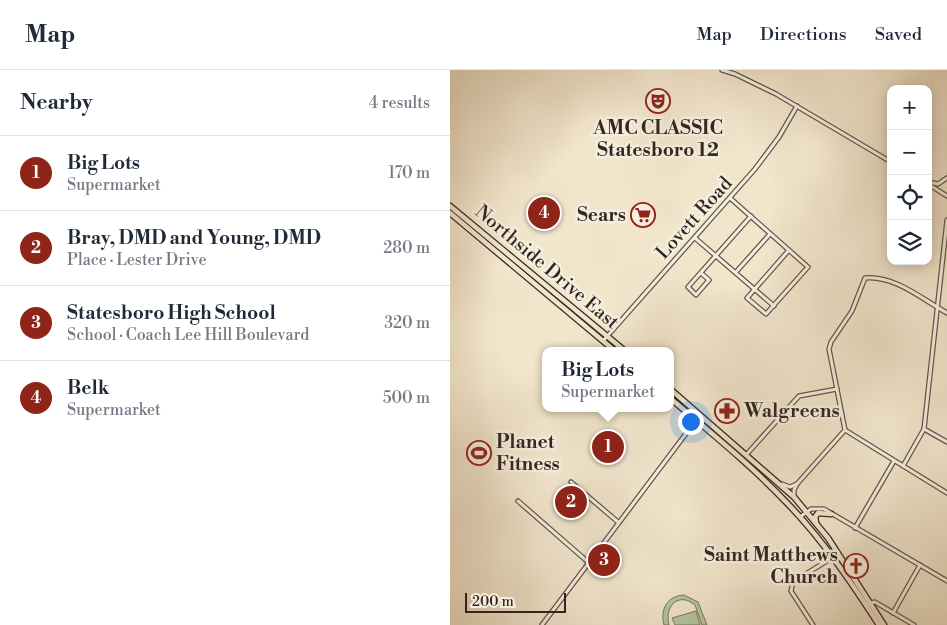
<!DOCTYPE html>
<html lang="en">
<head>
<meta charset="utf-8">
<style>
  body { margin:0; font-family:"Libre Bodoni",serif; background:#f2f2f3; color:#1f2937 }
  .controls { position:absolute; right:15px; top:15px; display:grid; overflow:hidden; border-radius:10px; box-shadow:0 2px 12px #0003 }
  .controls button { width:45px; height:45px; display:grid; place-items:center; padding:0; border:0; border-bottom:1px solid #e0e1e3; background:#fff; color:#1f2937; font:25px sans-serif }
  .scale { position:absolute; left:15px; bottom:12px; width:101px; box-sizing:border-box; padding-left:5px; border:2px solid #332621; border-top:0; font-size:14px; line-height:18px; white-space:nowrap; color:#332621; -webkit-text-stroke:4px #f6eede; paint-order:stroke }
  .you { position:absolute; left:240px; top:351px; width:18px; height:18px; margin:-12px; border:4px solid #fff; border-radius:50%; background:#1a73e8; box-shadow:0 0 0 8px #1a73e833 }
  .badge { display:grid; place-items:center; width:32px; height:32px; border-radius:50%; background:#8f2418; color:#fff; font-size:16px; font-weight:700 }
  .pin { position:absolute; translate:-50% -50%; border:2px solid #fff; box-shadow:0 1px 5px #0006 }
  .popup { position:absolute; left:92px; top:277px; width:132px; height:65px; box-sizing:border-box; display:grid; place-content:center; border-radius:10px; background:#fff; filter:drop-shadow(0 1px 4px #0005); font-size:16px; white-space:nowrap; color:#747a83 }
  .popup b { font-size:19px; color:#1f2937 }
  .popup::after { content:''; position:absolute; left:50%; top:100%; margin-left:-10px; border:10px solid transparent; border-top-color:#fff }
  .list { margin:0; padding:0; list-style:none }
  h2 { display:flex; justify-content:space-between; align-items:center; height:65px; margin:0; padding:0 20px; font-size:21px }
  h2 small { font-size:16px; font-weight:400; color:#747a83 }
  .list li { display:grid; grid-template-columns:32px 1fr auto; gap:15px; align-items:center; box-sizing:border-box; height:75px; padding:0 20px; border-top:1px solid #e0e1e3 }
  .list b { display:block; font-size:19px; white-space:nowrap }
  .list p { margin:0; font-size:16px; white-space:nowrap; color:#747a83 }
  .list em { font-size:16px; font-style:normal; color:#747a83 }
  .icon { flex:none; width:28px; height:28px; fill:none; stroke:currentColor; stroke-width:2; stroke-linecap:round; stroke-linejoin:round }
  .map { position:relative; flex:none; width:497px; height:555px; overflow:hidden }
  header { display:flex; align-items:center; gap:30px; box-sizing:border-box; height:70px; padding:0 25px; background:#fff; border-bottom:1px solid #e0e1e3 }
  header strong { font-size:24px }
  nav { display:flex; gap:28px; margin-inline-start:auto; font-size:18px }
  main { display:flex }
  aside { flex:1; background:#fff }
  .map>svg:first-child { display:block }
  .green { fill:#b3c69d; stroke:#73765f }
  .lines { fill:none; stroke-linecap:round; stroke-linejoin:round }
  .minor-casing { stroke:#62564c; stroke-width:5.5 }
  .major-casing { stroke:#332621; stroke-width:7 }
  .minor { stroke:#f6eede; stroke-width:3 }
  .major { stroke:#f1e5cc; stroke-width:4.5 }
  .labels { text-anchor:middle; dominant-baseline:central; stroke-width:5; stroke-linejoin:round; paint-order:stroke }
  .poi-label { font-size:19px; font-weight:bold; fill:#332621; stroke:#f6eede; text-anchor:end }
  .street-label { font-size:19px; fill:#332621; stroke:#f6eede }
</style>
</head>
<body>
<header>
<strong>Map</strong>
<nav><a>Map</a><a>Directions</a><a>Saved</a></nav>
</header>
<main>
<aside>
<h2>Nearby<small>4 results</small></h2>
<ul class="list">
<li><span class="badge">1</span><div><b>Big Lots</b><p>Supermarket</p></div><em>170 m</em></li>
<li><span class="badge">2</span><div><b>Bray, DMD and Young, DMD</b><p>Place · Lester Drive</p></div><em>280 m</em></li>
<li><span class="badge">3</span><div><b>Statesboro High School</b><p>School · Coach Lee Hill Boulevard</p></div><em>320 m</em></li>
<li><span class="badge">4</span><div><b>Belk</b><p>Supermarket</p></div><em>500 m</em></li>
</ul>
</aside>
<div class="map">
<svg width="497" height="555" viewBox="0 0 497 555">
  <rect width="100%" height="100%" fill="#f1e5cc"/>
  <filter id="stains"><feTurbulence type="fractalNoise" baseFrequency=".004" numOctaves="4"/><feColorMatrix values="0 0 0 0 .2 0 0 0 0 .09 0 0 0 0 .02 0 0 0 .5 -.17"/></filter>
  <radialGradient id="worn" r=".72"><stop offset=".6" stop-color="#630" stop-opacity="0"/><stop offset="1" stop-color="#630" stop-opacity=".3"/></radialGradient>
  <g class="green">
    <path d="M234,525L248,532L257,555H252L245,535C228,521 214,537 219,555H214C210,539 217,526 234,525Z"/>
    <polygon points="246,541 250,555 225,555 222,548"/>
  </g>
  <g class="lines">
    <defs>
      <g id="minor">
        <polyline points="272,0 285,4 326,24 441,92"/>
        <polyline points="478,112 488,114 497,108"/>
        <polyline points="478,114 497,126"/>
        <polyline points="280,128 358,197 316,244 297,228 339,180"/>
        <polyline points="245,168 324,236"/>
        <polyline points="286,202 320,164"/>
        <polyline points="251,203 259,210 246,225 238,217 301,146"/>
        <polyline points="153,271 305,99 329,67 347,36"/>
        <polyline points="474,359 497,372"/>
        <path d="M395,360L379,279L381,272L402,241L415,208C444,205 472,229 497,243"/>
        <polyline points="395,360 497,423"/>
        <polyline points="296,385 349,326 387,319"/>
        <polyline points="453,396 474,359 497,150"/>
        <polyline points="121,412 168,452"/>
        <polyline points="332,414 340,417 347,414"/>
        <polyline points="344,427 344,420 347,414 395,360"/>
        <polyline points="68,431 138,492"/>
        <polyline points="350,447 361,439 374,439 497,511"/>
        <polyline points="405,458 444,391"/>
        <polyline points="419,533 425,532 464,555"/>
        <polyline points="443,543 470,495"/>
        <polyline points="92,555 247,349"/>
        <polyline points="363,555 341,521 343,512 388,484"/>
      </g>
      <g id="major">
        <polyline points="0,136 175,281"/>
        <polyline points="0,143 165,281"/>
        <polyline points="220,319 344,427 378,468 434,555"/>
        <path d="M220,328C260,362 301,395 337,433C373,470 401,512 429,555"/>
        <polyline points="366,452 365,447 368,443 381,444"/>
      </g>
    </defs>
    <use href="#minor" class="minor-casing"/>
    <use href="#major" class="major-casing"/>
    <use href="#minor" class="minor"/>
    <use href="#major" class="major"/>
  </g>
  <defs>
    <symbol id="theatre-ring" viewBox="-11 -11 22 22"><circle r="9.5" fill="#f6eede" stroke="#8f2418" stroke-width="1.5"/><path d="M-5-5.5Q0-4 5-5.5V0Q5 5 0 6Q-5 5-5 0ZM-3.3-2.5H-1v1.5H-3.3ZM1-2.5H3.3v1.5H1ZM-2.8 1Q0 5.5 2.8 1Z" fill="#8f2418"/></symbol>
    <symbol id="supermarket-ring" viewBox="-11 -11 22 22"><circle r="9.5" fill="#f6eede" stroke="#8f2418" stroke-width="1.5"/><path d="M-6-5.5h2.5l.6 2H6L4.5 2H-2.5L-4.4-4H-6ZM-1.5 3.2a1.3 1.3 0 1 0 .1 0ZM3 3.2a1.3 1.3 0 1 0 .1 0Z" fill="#8f2418"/></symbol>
    <symbol id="pharmacy-ring" viewBox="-11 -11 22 22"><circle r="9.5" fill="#f6eede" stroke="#8f2418" stroke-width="1.5"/><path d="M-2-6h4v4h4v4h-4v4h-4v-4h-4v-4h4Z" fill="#8f2418"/></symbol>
    <symbol id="stadium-ring" viewBox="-11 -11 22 22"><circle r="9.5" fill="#f6eede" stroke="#8f2418" stroke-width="1.5"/><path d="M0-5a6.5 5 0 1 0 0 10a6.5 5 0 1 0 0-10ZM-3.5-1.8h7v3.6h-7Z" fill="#8f2418"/></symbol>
    <symbol id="church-ring" viewBox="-11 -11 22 22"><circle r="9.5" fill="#f6eede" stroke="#8f2418" stroke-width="1.5"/><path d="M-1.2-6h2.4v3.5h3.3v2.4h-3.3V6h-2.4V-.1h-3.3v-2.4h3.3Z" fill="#8f2418"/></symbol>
  </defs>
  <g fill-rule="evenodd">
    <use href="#theatre-ring" x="194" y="17" width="28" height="28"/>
    <use href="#supermarket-ring" x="179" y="131" width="28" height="28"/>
    <use href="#pharmacy-ring" x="263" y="327" width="28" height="28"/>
    <use href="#stadium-ring" x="15" y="369" width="28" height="28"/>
    <use href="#church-ring" x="392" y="482" width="28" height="28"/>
  </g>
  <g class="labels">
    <g class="poi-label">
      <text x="208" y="58" text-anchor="middle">AMC CLASSIC<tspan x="208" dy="22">Statesboro 12</tspan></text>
      <text x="176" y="145">Sears</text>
      <text x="294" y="341" text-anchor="start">Walgreens</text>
      <text x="46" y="372" text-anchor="start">Planet<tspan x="46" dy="22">Fitness</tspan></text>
      <text x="388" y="485">Saint Matthews<tspan x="388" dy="22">Church</tspan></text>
    </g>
    <g class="street-label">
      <text transform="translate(244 148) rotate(-48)">Lovett Road</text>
      <text transform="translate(97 197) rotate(40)">Northside Drive East</text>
    </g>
  </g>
  <rect width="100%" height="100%" filter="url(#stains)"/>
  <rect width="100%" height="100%" fill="url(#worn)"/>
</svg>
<div class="controls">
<button>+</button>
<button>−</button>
<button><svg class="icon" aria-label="locate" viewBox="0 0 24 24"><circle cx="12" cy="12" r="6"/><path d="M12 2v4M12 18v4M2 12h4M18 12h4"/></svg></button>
<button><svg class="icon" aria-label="layers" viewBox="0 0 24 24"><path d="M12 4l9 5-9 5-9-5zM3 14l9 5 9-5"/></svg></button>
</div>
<div class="scale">200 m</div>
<div class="you"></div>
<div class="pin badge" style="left:158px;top:377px">1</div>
<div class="popup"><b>Big Lots</b>Supermarket</div>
<div class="pin badge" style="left:121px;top:432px">2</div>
<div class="pin badge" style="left:154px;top:490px">3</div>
<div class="pin badge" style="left:94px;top:143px">4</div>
</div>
</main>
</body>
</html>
